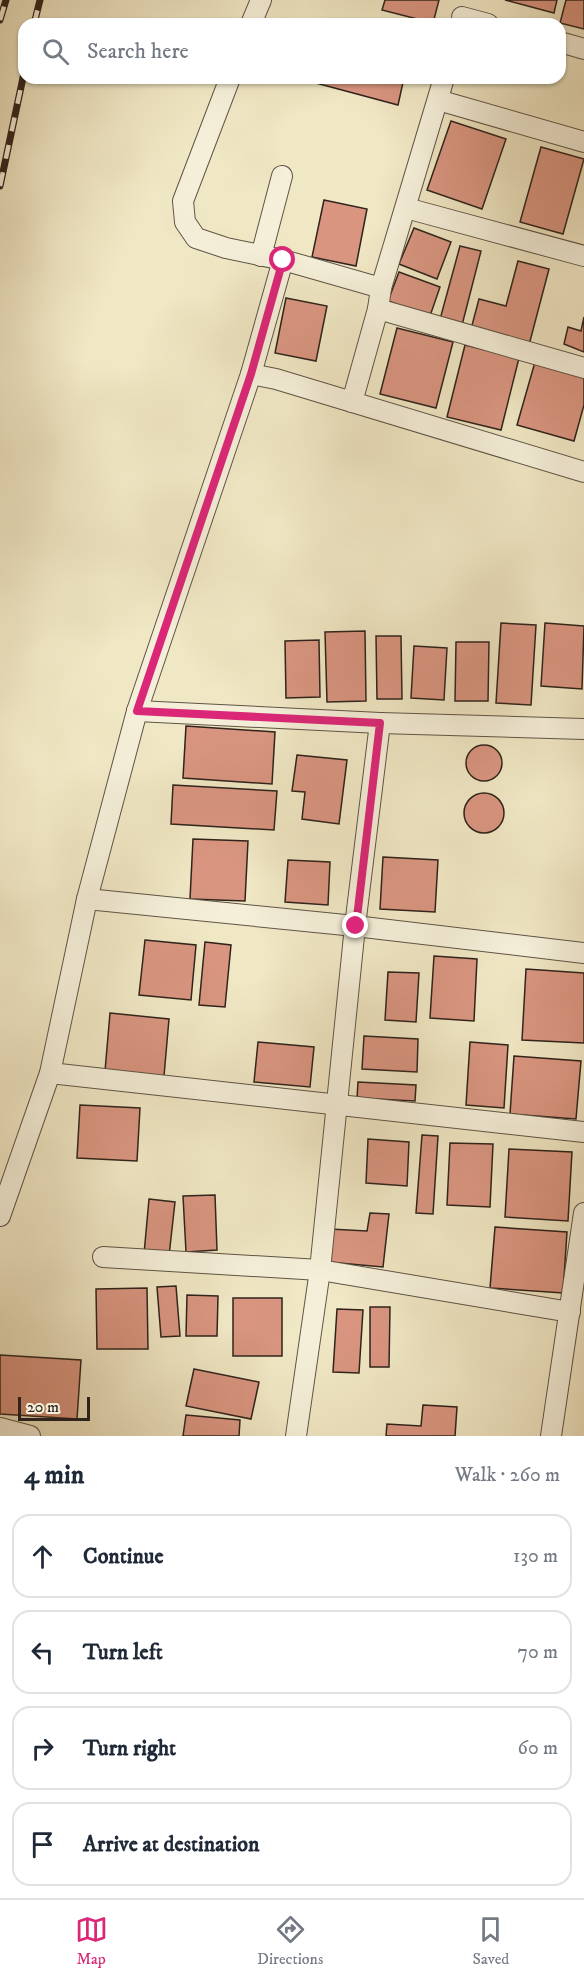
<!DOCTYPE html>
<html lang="en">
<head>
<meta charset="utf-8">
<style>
  body { margin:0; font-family:"IM FELL DW Pica",serif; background:#f6f6f7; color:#1f2937 }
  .scale { position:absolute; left:18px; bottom:15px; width:72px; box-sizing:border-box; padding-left:6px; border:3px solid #2f231b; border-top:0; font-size:16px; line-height:21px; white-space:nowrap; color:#2f231b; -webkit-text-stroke:4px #f5efd9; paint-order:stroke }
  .stop { position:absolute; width:18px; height:18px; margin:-14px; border:4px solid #db2777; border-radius:50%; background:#fff }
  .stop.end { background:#db2777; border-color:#fff; box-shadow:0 2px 6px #0008 }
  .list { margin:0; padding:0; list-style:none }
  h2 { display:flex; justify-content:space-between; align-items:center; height:78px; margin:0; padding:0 24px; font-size:26px }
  h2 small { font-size:20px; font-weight:400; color:#747a83 }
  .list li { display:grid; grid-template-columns:39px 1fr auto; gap:18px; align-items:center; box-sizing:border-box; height:84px; margin:0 12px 12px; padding:0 12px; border:2px solid #e0e1e3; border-radius:18px }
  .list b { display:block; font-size:22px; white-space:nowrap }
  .list em { font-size:20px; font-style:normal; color:#747a83 }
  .icon { flex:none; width:33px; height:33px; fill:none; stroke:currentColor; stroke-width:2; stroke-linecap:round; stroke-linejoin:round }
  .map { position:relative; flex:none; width:584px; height:1436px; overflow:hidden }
  .search { position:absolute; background:#fff; box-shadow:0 2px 4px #0004; left:18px; right:18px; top:18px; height:66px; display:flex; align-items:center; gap:15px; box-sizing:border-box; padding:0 21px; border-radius:18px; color:#747a83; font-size:22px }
  .sheet { height:462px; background:#fff }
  nav { display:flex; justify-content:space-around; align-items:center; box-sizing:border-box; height:84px; border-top:2px solid #e0e1e3; background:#fff; font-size:16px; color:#747a83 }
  nav a { display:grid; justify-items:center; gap:3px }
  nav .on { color:#db2777 }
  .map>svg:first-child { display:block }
  .building { fill:#d99580; stroke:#2f231b; stroke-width:1.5 }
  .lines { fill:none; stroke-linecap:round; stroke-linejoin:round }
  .minor-casing { stroke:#5f5445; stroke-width:22 }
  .minor { stroke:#f5efd9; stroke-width:20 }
  .rail-casing { stroke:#2f231b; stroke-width:7 }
  .rail { stroke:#f5efd9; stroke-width:4.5; stroke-dasharray:14; stroke-linecap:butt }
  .route { stroke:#db2777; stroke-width:8 }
</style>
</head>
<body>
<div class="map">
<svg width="584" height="1436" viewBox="0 0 584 1436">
  <rect width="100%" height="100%" fill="#f0e7c4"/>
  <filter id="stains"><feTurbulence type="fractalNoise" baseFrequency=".00333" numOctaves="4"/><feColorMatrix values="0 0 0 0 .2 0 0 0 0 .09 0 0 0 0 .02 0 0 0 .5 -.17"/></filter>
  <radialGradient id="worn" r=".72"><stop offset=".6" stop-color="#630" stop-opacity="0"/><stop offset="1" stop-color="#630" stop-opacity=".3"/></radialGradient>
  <g class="building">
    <polygon points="385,0 439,0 433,23 382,10"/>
    <polygon points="505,0 557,0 554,13"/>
    <polygon points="566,0 584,0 584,29 560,23"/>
    <polygon points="313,78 404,78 398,105 312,82"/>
    <polygon points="451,121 506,139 482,209 427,190"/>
    <polygon points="541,147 584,159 563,234 520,222"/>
    <polygon points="324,200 367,209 356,266 312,257"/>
    <polygon points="414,228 451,242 437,279 399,264"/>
    <polygon points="460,246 481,251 461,329 439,323"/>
    <polygon points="518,261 549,269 529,345 471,329 479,299 506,306"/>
    <polygon points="399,272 440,287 430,316 388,301"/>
    <polygon points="286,298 327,306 316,361 275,353"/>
    <polygon points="584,317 584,352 564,344 568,327 581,331"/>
    <polygon points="397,328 453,342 436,408 380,394"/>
    <polygon points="465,345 519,358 501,430 447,417"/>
    <polygon points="535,362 584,376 584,405 574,441 517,425"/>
    <polygon points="501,623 536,625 531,705 496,703"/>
    <polygon points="545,623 584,626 582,689 541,686"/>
    <polygon points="365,631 366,701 327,702 325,632"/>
    <polygon points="376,636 401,636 402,699 377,699"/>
    <polygon points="319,640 320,697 286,698 285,641"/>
    <polygon points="456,642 489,642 488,701 455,701"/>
    <polygon points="414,646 447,648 444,700 411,698"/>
    <polygon points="186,726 275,732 272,784 183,778"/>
    <circle cx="484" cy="763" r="18"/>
    <polygon points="297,755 347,760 339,824 302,819 305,792 292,791"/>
    <polygon points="173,785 277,791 274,830 171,824"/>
    <circle cx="484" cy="813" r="20"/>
    <polygon points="193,839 248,841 245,901 190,899"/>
    <polygon points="383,857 438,860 435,912 380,909"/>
    <polygon points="288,860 330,862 328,905 285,902"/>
    <polygon points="145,940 196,945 191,1000 139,995"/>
    <polygon points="205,942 231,945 225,1007 199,1005"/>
    <polygon points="434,956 477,959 474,1021 430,1018"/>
    <polygon points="526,969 584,973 584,1043 522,1040"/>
    <polygon points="388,972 419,973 416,1022 385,1020"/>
    <polygon points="110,1013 169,1019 164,1076 105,1071"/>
    <polygon points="364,1036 418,1039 417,1072 362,1069"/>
    <polygon points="258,1042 314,1047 310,1087 254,1082"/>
    <polygon points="470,1042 508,1045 504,1108 466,1105"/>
    <polygon points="514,1056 581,1061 576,1119 510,1114"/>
    <polygon points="358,1082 416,1085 415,1101 357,1098"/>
    <polygon points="80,1105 140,1108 137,1161 77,1158"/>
    <polygon points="422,1135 438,1136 433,1214 416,1213"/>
    <polygon points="368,1139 409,1142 407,1186 366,1183"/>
    <polygon points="450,1143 493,1144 490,1207 447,1205"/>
    <polygon points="509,1149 572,1152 568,1221 505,1217"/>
    <polygon points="215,1195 217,1250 186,1252 183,1196"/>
    <polygon points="149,1199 175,1202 169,1256 144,1254"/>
    <polygon points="370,1213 389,1214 383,1267 328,1262 330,1229 367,1231"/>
    <polygon points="495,1227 567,1232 563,1293 490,1288"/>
    <polygon points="176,1286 180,1336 161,1337 157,1287"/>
    <polygon points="147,1288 148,1349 97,1349 96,1289"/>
    <polygon points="187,1295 218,1296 217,1336 186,1336"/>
    <rect x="233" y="1298" width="49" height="58"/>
    <polygon points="370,1307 390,1307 389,1367 370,1367"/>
    <polygon points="337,1309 363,1310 359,1373 333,1372"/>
    <polygon points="0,1355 81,1360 77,1419 0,1414"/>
    <polygon points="194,1369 259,1382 251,1419 186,1406"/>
    <polygon points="423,1405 457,1407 455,1436 386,1436 387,1424 421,1426"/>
    <polygon points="186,1415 240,1420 239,1436 183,1436"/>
  </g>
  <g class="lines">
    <defs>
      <g id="minor">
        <polyline points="462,17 488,24"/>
        <polyline points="251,24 261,0"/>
        <polyline points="560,42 584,49"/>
        <polyline points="230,78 183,201 185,222 196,238 226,248 283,260 381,288 444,78"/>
        <polyline points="438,100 584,142"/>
        <polyline points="406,208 584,256"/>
        <polyline points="261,256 282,176"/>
        <polyline points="381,288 378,309 584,368"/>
        <polyline points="251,374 276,379 584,472"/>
        <polyline points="352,402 378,309"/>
        <polyline points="137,711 380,723 584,729"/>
        <polyline points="87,899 355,926 584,953"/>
        <polyline points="50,1073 584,1132"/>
        <polyline points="0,1216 50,1073 87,899 137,711 251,374 283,260"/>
        <polyline points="103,1257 320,1270 570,1312"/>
        <polyline points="0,1428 30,1436"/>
        <polyline points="296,1436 320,1270 355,926 380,723"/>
        <polyline points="551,1436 584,1213"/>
      </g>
    </defs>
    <use href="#minor" class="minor-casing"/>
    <use href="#minor" class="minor"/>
    <defs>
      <g id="rail">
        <polyline points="0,20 6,0"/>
        <polyline points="34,24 40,0"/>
        <polyline points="0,186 24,73"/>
      </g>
    </defs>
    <use href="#rail" class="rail-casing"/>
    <use href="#rail" class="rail"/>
  </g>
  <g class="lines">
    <polyline class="route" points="283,260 251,374 137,711 380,723 356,926"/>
  </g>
  <rect width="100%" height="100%" filter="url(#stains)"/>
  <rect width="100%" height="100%" fill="url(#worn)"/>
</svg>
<div class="scale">20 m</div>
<div class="stop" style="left:283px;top:260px"></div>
<div class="stop end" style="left:356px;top:926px"></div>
<div class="search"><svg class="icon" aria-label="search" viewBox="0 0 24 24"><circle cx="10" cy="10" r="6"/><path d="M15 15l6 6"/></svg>Search here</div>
</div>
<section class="sheet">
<h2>4 min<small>Walk · 260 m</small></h2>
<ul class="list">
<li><svg class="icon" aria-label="ahead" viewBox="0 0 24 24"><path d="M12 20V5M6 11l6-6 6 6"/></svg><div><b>Continue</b></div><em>130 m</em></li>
<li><svg class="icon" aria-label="left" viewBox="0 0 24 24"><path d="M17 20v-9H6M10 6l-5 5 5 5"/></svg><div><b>Turn left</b></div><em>70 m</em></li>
<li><svg class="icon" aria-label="right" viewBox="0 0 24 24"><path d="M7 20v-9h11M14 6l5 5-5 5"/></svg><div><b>Turn right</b></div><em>60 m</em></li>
<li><svg class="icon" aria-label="arrive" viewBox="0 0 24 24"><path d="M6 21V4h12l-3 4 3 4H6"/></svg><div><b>Arrive at destination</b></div></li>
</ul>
</section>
<nav>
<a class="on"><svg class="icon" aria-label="map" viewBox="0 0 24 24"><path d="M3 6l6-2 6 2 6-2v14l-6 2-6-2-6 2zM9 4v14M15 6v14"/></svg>Map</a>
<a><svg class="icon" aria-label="directions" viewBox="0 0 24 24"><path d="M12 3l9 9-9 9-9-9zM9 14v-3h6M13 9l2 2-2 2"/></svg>Directions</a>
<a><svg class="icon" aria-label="saved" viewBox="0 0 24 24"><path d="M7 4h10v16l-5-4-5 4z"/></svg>Saved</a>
</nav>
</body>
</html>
